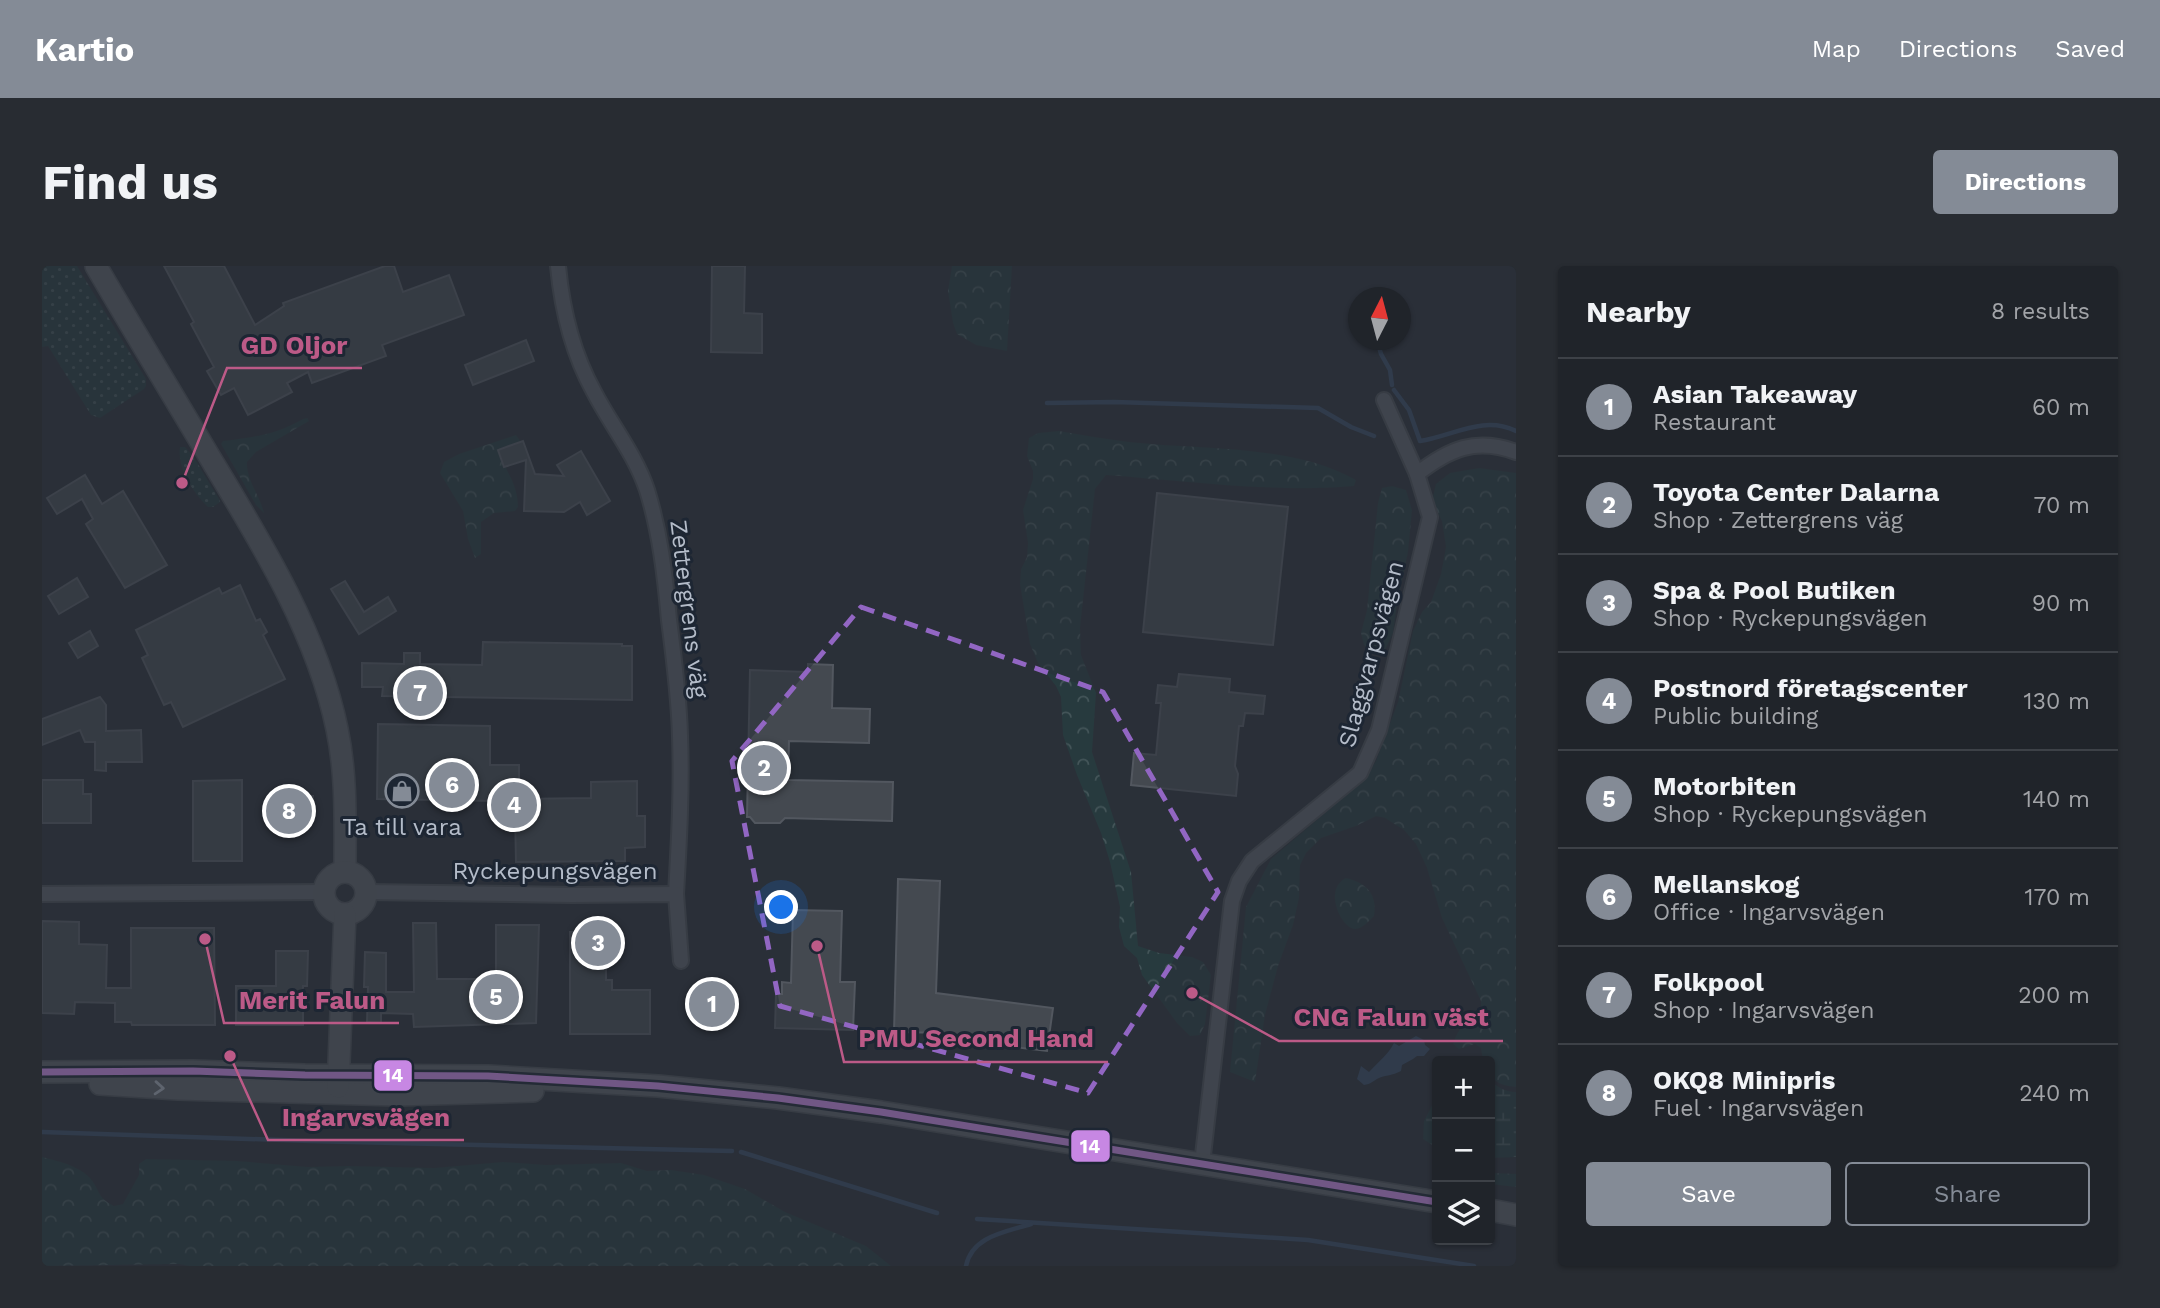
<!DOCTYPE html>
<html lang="en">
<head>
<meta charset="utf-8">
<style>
  body { margin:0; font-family:"Work Sans",sans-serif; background:#282c32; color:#f1f3f6 }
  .controls { position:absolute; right:21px; bottom:21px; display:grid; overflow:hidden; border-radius:7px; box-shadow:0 2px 5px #0004 }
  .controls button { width:63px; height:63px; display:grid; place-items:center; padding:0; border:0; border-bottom:2px solid #3d4147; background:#20242a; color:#f1f3f6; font:35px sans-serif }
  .compass { position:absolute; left:1306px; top:21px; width:63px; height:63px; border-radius:50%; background:#20242a; box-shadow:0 2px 5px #0004; rotate:6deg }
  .you { position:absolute; left:740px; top:642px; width:24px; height:24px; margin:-18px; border:5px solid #fff; border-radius:50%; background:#1a73e8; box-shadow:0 0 0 10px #1a73e833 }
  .badge { display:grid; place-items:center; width:46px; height:46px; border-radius:50%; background:#848b96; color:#fff; font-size:23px; font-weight:700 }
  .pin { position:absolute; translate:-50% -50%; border:4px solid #fff; box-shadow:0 2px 7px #0006 }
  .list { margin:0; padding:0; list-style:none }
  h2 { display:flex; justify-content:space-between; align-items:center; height:91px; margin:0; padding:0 28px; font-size:30px }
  h2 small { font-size:23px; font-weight:400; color:#a2a4a8 }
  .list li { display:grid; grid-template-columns:46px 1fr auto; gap:21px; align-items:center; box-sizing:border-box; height:98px; padding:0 28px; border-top:2px solid #3d4147 }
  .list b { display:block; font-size:26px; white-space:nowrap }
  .list p { margin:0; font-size:23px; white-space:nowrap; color:#a2a4a8 }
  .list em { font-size:23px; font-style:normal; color:#a2a4a8 }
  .actions { display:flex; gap:14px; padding:21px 28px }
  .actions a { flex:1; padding:16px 0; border:2px solid #848b96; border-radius:7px; text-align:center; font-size:24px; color:#848b96 }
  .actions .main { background:#848b96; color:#fff }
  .icon { flex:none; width:38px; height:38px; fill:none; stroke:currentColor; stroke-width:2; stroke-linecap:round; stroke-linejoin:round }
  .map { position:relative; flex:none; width:1474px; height:1000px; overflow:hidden; border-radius:7px }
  header { display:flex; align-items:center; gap:42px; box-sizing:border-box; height:98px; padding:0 35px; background:#848b96; color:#fff }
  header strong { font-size:33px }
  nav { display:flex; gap:38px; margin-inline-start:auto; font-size:24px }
  .intro { display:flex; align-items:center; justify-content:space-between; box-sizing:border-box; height:168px; padding:0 42px }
  h1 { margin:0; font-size:49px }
  .button { padding:18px 32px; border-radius:7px; background:#848b96; color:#fff; font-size:24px; font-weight:700 }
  main { display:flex; gap:42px; padding:0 42px }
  aside { flex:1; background:#20242a; border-radius:7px; box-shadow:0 2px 5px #0004 }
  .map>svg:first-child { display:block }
  .grass { fill:url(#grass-dots) }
  .forest { fill:url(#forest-crowns) }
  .wetland { fill:url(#wetland-marsh) }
  .water { fill:#384963 }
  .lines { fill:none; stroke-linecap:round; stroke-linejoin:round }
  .stream { stroke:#384963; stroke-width:4.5 }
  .building { fill:#444950; stroke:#52575f; stroke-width:2 }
  .street-casing { stroke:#484c53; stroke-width:18 }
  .secondary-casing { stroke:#484c53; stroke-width:24 }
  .street { stroke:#5a5e66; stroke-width:14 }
  .secondary { stroke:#595d64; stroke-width:21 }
  .bus-1-casing { stroke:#1d2633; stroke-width:12 }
  .bus-1 { stroke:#c787e3; stroke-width:7 }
  .oneway { stroke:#9da4b0 }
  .marked { fill:none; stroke:#9266c3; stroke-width:5; stroke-dasharray:14 9; stroke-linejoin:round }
  .labels { text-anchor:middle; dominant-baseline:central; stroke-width:6; stroke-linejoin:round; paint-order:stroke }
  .street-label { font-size:24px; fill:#b4bcc9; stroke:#1d2633 }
  .poi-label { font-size:24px; fill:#b4bcc9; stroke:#1d2633 }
  .leader { fill:none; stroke:#bc5a87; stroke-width:2.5 }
  .callout-dot { fill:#bc5a87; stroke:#1d2633; stroke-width:2.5 }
  .callout-label { font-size:26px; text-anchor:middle; font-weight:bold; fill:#bc5a87; stroke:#1d2633; stroke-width:6; stroke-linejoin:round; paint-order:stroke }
  .line-badge { stroke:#1d2633; stroke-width:2.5 }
  .badge-label { font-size:19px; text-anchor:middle; font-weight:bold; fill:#fff }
</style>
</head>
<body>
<header>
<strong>Kartio</strong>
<nav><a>Map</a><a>Directions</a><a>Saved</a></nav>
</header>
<div class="intro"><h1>Find us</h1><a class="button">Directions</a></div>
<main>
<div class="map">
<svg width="1474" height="1000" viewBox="0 0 1474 1000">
  <defs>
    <pattern id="grass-dots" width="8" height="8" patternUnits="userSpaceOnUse" patternTransform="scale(1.75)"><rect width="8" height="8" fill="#273a3e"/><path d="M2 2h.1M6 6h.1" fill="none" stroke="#445559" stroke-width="1.8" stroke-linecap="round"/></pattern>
    <pattern id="forest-crowns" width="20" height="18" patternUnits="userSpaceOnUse" patternTransform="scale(1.75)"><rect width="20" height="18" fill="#273a3e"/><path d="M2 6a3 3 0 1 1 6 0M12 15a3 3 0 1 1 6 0" fill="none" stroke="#445559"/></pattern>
    <pattern id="wetland-marsh" width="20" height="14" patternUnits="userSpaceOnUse" patternTransform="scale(1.75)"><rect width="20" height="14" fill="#273a3e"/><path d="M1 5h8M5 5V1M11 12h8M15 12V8" fill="none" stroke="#445559"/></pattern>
  </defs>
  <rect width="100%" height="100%" fill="#2a3038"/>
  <g class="grass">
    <polygon points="0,0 35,0 104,113 104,120 102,123 58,152 49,149 6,80 0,81"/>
    <path d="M138,181H143L151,190L177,233L178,236L171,241H166C151,227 135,202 138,181Z"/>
  </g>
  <g class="forest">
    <polygon points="910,0 970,0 965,85 934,79 915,68 911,57 906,25"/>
    <path d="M265,152L267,155L214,186L205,196C204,213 218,230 222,247L214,239L179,178L181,175C212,171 233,169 261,153Z"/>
    <path d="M1017,165C1040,169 1064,173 1087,176C1158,184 1251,178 1314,214L1312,220C1231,227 1145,215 1064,209L1053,223L1038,362L1039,389L1054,427L1050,486L1089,606L1096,680L1117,687L1150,691L1161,696L1169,709L1163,758L1158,769L1148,770L1135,757L1100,709L1095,692L1082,680L1077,661L1078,641L1068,596L1059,567L1035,509L1021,469L1019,431L1014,420L996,397L988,378L978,318L979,303L985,291L986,277L981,244L991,213V205L985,190L987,172L996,167Z"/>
    <path d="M474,169L479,176L456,184C464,206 476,218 476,241L473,245L452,247L439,256V288L433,292L426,273L421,245L398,207L402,196L417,188Z"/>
    <path d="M1437,202L1474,207V821C1455,819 1448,815 1448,795H1441L1439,782L1433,778L1417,783L1411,778C1416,762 1424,754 1439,749V735L1400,652L1385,602L1374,578L1362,564L1343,552L1334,550L1314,560L1279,572L1264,587L1258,599L1257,632L1251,659L1236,700L1223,749L1213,816L1188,806L1204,641L1229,593L1323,513L1334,495L1356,436L1371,365L1380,346L1389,336L1399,308L1404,281L1400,255L1390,235L1394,218L1408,207Z"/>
    <polygon points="1350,220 1364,224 1370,244 1366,286 1355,338 1351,367 1344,382 1336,387 1330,386 1322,379 1319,367 1325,344 1336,237 1340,222"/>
    <path d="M1304,612C1325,617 1336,629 1332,650C1327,655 1320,663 1313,663C1299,662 1281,623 1304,612Z"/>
    <path d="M0,891C16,895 35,899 47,911C59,924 54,931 72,940L81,938L97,909V898L104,893L195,895L266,901L306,900L392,902L461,896L504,899L579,897L605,905L629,904L662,909L703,923L743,946L824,980L849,1000H147L137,998L0,1000Z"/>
    <polygon points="1448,907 1474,908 1474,921 1448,918"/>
  </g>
  <g class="wetland">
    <path d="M1448,814C1455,821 1463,826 1474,826V891L1448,892Z"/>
    <polygon points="1395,830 1395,882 1381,873 1382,855"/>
  </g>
  <path class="water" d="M1374,770L1382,774L1383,779L1388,783L1382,790H1375L1371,793L1360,799L1359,805C1350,810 1344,809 1337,812C1331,815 1329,818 1322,819L1315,813L1319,800L1327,806C1336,796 1346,789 1352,777L1357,780Z"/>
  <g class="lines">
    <g class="stream">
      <polyline points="1335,74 1339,88 1348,104 1350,119"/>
      <path d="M1352,124L1367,144L1378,175C1411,170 1441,149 1474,165"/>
      <polyline points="1005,137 1072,136 1276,142 1309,161 1332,170"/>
      <polyline points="0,866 268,875 690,885"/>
      <polyline points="699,886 895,947"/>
      <polyline points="935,953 1266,974 1432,1000"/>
      <path d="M924,1000C930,970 964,966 989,958"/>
    </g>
  </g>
  <g class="building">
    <polygon points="122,0 182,0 213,59 242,40 241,37 343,0 352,0 361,26 407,9 422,49 340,79 344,90 270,117 266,106 245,117 250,126 206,149 192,122 179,129 165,105 172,101 149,58 152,56"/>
    <polygon points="670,0 703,0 702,47 720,48 720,87 669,86"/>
    <polygon points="484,74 492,95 431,119 423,99"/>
    <polygon points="481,175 493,208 522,210 515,199 539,185 568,235 545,249 538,236 522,246 482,245 484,194 462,201 456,184"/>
    <polygon points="43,209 60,238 81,225 125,299 83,322 44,258 51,253 40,233 15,248 5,232"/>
    <polygon points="1115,227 1246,241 1231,379 1101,366"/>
    <polygon points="35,312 46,331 17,348 6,330"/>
    <polygon points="303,315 322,346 346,331 354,345 317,368 289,323"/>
    <polygon points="198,319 214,355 218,353 225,366 221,369 243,413 141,461 129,436 122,439 100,392 106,389 94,364 177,322 180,328"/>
    <polygon points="48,365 56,380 36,392 27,377"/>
    <polygon points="441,376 580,378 580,380 590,380 590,434 340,430 341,421 320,421 320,397 362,398 362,387 378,387 378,398 440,399"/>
    <polygon points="766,398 791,399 790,442 828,443 827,477 747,475 746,514 851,516 850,555 743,552 738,557 713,557 708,551 705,551 708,404 766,406"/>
    <polygon points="1137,408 1188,413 1187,426 1223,430 1221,448 1203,447 1201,460 1197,460 1193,500 1196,508 1194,530 1089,519 1092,487 1114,489 1119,437 1114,437 1116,419 1135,421"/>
    <polygon points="58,431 64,439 64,465 99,464 100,496 64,496 64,505 53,504 53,476 43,476 38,464 0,479 0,453"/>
    <polygon points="336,458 448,460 448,499 477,499 477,533 549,532 549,516 595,515 595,550 603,550 603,581 583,582 583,595 474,596 473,545 454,545 454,535 335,533"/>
    <polygon points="0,514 41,514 41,528 49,528 49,557 0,557"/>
    <polygon points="200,514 200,595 151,595 151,515"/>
    <polygon points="244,530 271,530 271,548 244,549"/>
    <polygon points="856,613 898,615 894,727 1011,742 1005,785 908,773 909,767 852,766"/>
    <polygon points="751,644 800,645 798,716 813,716 811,764 733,762 734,728 740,728 740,716 749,717"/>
    <polygon points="0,655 37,656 37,678 65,679 64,722 89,722 89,662 172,662 173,759 90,759 89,756 73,756 73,737 33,736 32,748 0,747"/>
    <polygon points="371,657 394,657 395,713 454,713 454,659 497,659 494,757 372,761 371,748 339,747 339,757 325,756 326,721 322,721 323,686 344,687 344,726 372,726"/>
    <polygon points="528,666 564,666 564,714 570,714 570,724 608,724 608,768 528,768"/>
    <polygon points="234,685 266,685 265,720 261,720 261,759 194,759 194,720 234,720"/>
    <polygon points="664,726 677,726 677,738 665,738"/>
  </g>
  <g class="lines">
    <defs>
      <g id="street">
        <path d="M516,0C520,43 531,88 552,126C569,159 593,188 605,224C618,266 623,309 627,354C632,392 637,431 638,470C640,523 637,575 634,628"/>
        <path d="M1375,208C1407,183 1434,171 1474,186"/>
        <polyline points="324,626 530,629 634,628 639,695"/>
        <polyline points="0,628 282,626"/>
        <polyline points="1160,898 1190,635 1197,615 1210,595 1318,507 1337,464 1388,251 1375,208 1342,134"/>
      </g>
      <g id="secondary">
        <path d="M54,0C93,67 133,133 173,200C222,281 276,370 295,463C305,510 303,558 303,606"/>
        <circle cx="303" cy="627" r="21"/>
        <polyline points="0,806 151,805 263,809 446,810 616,820 736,832 839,846 1395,936"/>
        <polyline points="58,818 136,823 355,829 491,825"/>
        <polyline points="296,821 303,648"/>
        <polyline points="1448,944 1474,949"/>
      </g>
    </defs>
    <use href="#street" class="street-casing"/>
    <use href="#secondary" class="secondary-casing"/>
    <use href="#street" class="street"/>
    <use href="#secondary" class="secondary"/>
    <defs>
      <polyline id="bus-1" points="0,806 151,805 263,809 446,810 616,820 736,832 839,846 1395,936"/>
    </defs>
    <use href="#bus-1" class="bus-1-casing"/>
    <use href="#bus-1" class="bus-1"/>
  </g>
  <defs><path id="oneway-chevron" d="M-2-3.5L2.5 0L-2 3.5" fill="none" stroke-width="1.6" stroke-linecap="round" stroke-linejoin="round" transform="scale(1.75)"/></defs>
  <use class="oneway" href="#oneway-chevron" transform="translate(117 822) rotate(4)"/>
  <path d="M0 0H1474V1000H0ZM819,341L1061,426L1176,626L1046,827L738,740L690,495Z" fill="#2a3038" fill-opacity=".55" fill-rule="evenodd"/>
  <path class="marked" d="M819,341L1061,426L1176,626L1046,827L738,740L690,495Z"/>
  <defs>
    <symbol id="shop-ring" viewBox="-11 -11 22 22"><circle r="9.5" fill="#1d2633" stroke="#848b96" stroke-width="1.5"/><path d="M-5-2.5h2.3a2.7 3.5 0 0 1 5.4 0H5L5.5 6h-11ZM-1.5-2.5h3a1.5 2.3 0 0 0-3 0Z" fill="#848b96"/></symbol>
  </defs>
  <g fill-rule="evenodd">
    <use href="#shop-ring" x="341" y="506" width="38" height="38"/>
  </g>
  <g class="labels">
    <g class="street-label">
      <text transform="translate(647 343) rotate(83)">Zettergrens väg</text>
      <text transform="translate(1329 388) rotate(-75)">Slaggvarpsvägen</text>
      <text x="513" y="605">Ryckepungsvägen</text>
    </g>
    <g class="poi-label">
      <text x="360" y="561">Ta till vara</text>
    </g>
  </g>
  <path class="leader" d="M140 217L185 102H320M163 673L182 757H357M1150 727L1237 775H1461M775 680L802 796H1066M188 790L226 874H422"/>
  <g class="callout-dot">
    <circle cx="140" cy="217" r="7"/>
    <circle cx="163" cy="673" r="7"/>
    <circle cx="1150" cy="727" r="7"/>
    <circle cx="775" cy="680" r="7"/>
    <circle cx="188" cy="790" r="7"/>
  </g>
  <g class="callout-label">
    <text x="252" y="88">GD Oljor</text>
    <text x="270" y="743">Merit Falun</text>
    <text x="1349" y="760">CNG Falun väst</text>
    <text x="934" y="781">PMU Second Hand</text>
    <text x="324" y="860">Ingarvsvägen</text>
  </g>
  <g class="line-badge">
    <rect x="331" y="793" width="40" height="33" rx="7" fill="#c787e3"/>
    <rect x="1028" y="863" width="41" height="34" rx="7" fill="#c787e3"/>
  </g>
  <g class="badge-label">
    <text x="351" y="816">14</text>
    <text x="1048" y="887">14</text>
  </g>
</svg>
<div class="controls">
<button>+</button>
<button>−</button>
<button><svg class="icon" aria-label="layers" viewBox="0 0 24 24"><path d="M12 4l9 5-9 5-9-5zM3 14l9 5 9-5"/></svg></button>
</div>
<svg class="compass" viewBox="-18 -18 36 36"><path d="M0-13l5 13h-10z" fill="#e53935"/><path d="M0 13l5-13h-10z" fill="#a2a4a8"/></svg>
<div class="you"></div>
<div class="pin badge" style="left:670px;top:738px">1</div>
<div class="pin badge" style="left:722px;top:502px">2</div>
<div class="pin badge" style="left:556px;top:677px">3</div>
<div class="pin badge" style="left:472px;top:539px">4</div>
<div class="pin badge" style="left:454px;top:731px">5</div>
<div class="pin badge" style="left:410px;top:519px">6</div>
<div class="pin badge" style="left:378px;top:427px">7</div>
<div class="pin badge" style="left:247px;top:545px">8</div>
</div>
<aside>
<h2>Nearby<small>8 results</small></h2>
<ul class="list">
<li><span class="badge">1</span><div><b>Asian Takeaway</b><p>Restaurant</p></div><em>60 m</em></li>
<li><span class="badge">2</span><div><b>Toyota Center Dalarna</b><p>Shop · Zettergrens väg</p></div><em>70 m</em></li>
<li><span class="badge">3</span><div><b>Spa &amp; Pool Butiken</b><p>Shop · Ryckepungsvägen</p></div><em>90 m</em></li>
<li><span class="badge">4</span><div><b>Postnord företagscenter</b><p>Public building</p></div><em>130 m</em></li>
<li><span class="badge">5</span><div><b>Motorbiten</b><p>Shop · Ryckepungsvägen</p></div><em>140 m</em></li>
<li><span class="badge">6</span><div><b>Mellanskog</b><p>Office · Ingarvsvägen</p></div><em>170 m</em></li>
<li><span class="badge">7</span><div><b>Folkpool</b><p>Shop · Ingarvsvägen</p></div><em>200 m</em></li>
<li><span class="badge">8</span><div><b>OKQ8 Minipris</b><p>Fuel · Ingarvsvägen</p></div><em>240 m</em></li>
</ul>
<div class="actions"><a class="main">Save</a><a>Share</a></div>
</aside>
</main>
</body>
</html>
